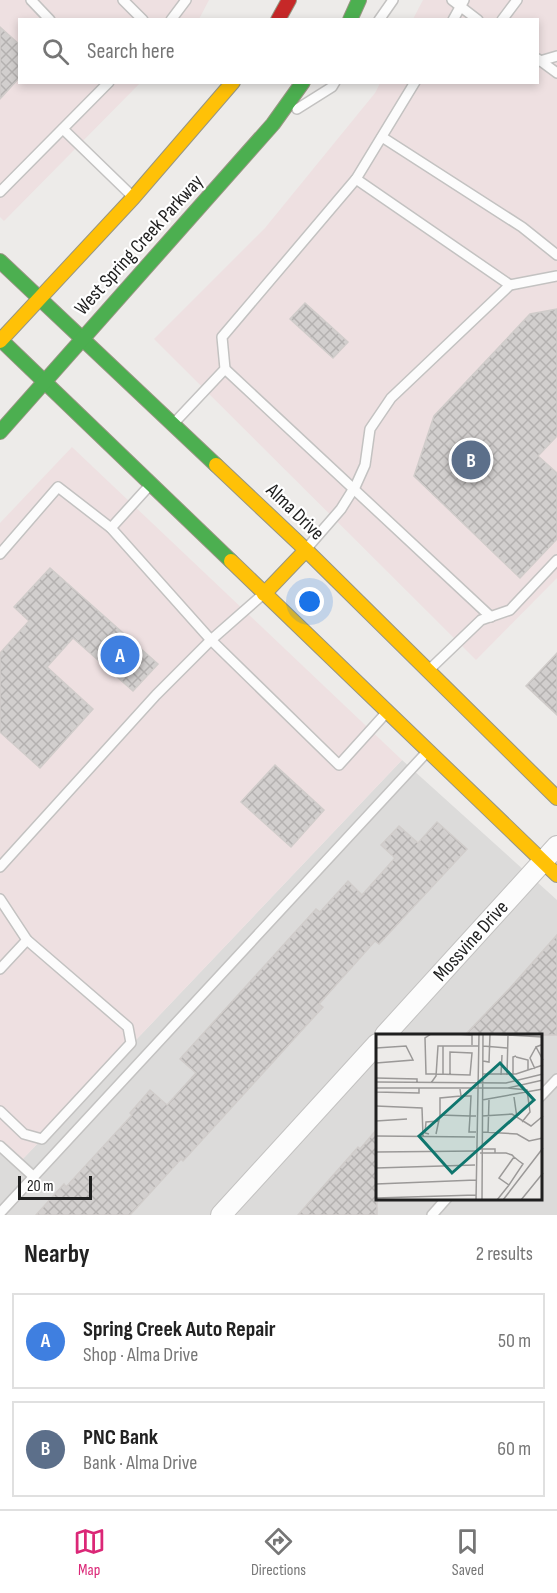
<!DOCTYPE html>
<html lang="en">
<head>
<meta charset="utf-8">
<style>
  body { margin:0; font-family:"Sofia Sans Condensed",sans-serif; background:#f2f2f2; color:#222 }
  .scale { position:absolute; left:18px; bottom:15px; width:74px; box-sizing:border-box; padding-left:6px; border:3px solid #1f1f1f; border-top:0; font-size:16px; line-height:21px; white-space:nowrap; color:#1f1f1f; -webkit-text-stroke:4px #fff; paint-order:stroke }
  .you { position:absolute; left:310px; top:602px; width:21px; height:21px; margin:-15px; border:4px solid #fff; border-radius:50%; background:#1a73e8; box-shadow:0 0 0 9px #1a73e833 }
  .badge { display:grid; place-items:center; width:39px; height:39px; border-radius:50%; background:#db2777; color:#fff; font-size:20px; font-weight:700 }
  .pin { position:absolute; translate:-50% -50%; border:3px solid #fff; box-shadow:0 2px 6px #0006 }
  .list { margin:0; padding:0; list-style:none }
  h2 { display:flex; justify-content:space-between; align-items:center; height:78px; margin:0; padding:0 24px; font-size:26px }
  h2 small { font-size:20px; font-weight:400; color:#767676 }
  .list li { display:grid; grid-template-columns:39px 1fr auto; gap:18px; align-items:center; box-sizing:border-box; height:96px; margin:0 12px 12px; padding:0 12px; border:2px solid #e0e0e0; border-radius:0px }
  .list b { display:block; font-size:22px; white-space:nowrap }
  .list p { margin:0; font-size:20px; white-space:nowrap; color:#767676 }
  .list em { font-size:20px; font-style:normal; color:#767676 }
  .icon { flex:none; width:33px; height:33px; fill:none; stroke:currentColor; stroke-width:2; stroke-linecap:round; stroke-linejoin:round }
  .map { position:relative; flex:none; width:557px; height:1215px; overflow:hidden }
  .search { position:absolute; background:#fff; box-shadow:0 3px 9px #0003; left:18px; right:18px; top:18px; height:66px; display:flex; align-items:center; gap:15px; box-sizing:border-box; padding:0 21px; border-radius:0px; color:#767676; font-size:22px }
  .sheet { height:294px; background:#fff }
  nav { display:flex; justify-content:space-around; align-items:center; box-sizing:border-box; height:84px; border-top:2px solid #e0e0e0; background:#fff; font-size:16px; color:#767676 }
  nav a { display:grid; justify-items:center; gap:3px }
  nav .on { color:#db2777 }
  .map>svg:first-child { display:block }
  .residential { fill:#dcdbda; fill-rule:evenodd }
  .commercial { fill:#eee0e1 }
  .building { fill:url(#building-cross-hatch); stroke:#d0ccca; stroke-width:1.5 }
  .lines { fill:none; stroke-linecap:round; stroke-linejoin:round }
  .lane-casing { stroke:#c3c2c1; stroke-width:12 }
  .street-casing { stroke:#c3c2c1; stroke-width:22 }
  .fast-casing { stroke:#979582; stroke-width:16 }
  .slow-casing { stroke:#979582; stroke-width:16 }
  .jam-casing { stroke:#979582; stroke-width:16 }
  .lane { stroke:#fcfcfc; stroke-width:9 }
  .street { stroke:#fcfcfc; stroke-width:20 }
  .fast { stroke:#4caf50; stroke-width:14 }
  .slow { stroke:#ffc107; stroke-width:14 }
  .jam { stroke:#c62828; stroke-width:14 }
  .labels { text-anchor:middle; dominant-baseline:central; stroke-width:4.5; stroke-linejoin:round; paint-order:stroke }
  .street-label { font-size:20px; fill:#1f1f1f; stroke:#fff }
  .inset-road { fill:none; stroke:#9b9998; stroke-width:1.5 }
  .view { fill:#0f766e; fill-opacity:0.15; stroke:#0f766e; stroke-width:3 }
  .inset-edge { fill:none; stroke:#1f1f1f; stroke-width:3 }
</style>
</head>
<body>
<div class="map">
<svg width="557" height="1215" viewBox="0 0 557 1215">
  <defs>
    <pattern id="building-cross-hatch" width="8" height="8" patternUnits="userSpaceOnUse" patternTransform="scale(1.5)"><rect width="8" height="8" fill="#d2cfce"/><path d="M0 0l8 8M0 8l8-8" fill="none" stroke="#b4b1b0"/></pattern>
  </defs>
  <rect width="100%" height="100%" fill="#edebe9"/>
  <path class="residential" d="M402,760L557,900V1215H0V1143L20,1162ZM377,1035H540V1198H377Z"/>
  <g class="commercial">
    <polygon points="0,0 209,0 199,19 20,20 20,82 140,83 4,221 0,217"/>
    <polygon points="423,0 557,0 557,578 476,660 154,339 265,228 375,93 380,83 538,82 538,20 413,19"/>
    <polygon points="72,447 402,760 20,1162 0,1143 0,523"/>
  </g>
  <g class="building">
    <polygon points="0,27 20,45 20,77 0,99"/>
    <polygon points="305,303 348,342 333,358 290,319"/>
    <polygon points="557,309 557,436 538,456 557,473 557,539 520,578 414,476 434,416 530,314"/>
    <polygon points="50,568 158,664 133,691 73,638 47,667 93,709 40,768 0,732 0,653 29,621 14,607"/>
    <polygon points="557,653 557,715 526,686"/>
    <polygon points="275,765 324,810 291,847 241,802"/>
    <polygon points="437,822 467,849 379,944 375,941 319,1004 323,1007 183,1161 181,1159 130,1215 36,1215 64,1184 66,1187 132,1115 130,1113 150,1090 167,1105 196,1073 180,1059 316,909 320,912 348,881 362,895 395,858 381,845 399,826 418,843"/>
    <polygon points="557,935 557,1035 465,1035 510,988"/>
    <polygon points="377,1129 377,1215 298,1215 358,1147 360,1149"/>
  </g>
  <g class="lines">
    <defs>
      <g id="lane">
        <polyline points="31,0 50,20"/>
        <polyline points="123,0 143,20"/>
        <polyline points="452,0 478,20"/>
        <polyline points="171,20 186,0"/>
        <polyline points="379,20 393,0"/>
        <polyline points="453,20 464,0"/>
        <polyline points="502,20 517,0"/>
        <polyline points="538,59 557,73"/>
        <polyline points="540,61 557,56"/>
        <polyline points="297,109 332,87 335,82"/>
        <polyline points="63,129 130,194"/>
        <polyline points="382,137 522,227 557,255"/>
        <polyline points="356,179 510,285"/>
        <polyline points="0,192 109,82"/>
        <polyline points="225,369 491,617"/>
        <polyline points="175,422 225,369 222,337 356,179 415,82"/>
        <polyline points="111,528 150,485"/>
        <polyline points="307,548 341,509 356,485 365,465 370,429 391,398 510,285 557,276"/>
        <polyline points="0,554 58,487 111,528 211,640 261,596"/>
        <polyline points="430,669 481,620 510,610 557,560"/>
        <polyline points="0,867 156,695 211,640 339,765 386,713"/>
        <polyline points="0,899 27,940 128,1027 131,1043 42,1139 24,1134 0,1111"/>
        <polyline points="0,969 27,940"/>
        <polyline points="540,1097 557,1079"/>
        <polyline points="0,1146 34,1177"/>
        <polyline points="0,1213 426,753"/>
        <polyline points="432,1215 447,1198"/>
      </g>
      <g id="street">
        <polyline points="385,1035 557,846"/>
        <polyline points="221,1215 377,1044"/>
      </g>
      <g id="fast">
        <polyline points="350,20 359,0"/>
        <polyline points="0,261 216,465"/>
        <polyline points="0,339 231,561"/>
        <polyline points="0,432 273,124 303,82"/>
      </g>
      <g id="slow">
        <polyline points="0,341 133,198 233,82"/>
        <polyline points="216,465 306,550 557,798"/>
        <polyline points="231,561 557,875"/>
        <polyline points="264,594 306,550"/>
      </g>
      <polyline id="jam" points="278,20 289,0"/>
    </defs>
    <use href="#lane" class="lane-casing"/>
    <use href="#street" class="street-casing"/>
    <use href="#fast" class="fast-casing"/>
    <use href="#slow" class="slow-casing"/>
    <use href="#jam" class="jam-casing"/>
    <use href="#lane" class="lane"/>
    <use href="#street" class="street"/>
    <use href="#fast" class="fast"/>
    <use href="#slow" class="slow"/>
    <use href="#jam" class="jam"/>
  </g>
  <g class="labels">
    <g class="street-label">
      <text transform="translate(139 245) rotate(-48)">West Spring Creek Parkway</text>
      <text transform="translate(295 512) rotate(44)">Alma Drive</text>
      <text transform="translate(471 941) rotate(-48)">Mossvine Drive</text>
    </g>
  </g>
  <g transform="translate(376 1034)">
    <rect width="166" height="166" fill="#edebe9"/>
    <path class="inset-road" d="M55,0L49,4L50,40H60L94,41L96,19L74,18V41M81,0L96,1V11M165,11L160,13L167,26M107,12L131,14M0,14L30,12L37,26L0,29M140,23L152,26V37M107,27L113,28L114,0L167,3M159,35L154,24L160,13M67,40V12M107,40H140L167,31M125,41L126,21M131,41L132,1M137,41V23L140,22M0,44L41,45V49M0,48L130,49L167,40M55,49L60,42L62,12H103M0,54V58L43,59V54M0,54H132L167,46M132,54L151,56L154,78L146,88M84,55L85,62H95L94,82H100M85,62L64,64V81L94,82L93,98H100M138,63L141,84M106,66L167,55M0,72L46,74L47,102M106,82L136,80L155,92L167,82M0,87L31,85M107,98L141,100L153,107L167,104M112,99L113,66M53,100L49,99L50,88L63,87M60,100L64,81M0,102L99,103M104,115H119V119M0,118L102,117M104,119H130L136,121L138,123L143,127L147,130L133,151L123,144L138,123M0,134L99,131M0,150L100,146M0,164L100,161M100,166L103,0M106,166L107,0M121,166L133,151M127,166L167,114M145,166L167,139"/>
    <path class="view" d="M124,29L158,66L76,139L43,102Z"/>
    <rect width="166" height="166" class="inset-edge"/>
  </g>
</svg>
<div class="scale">20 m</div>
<div class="you"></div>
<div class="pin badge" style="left:120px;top:655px;background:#3f7fe0">A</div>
<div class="pin badge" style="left:471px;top:460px;background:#5c6f8a">B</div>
<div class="search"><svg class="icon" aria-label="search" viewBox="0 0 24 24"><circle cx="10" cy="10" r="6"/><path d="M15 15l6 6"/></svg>Search here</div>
</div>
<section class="sheet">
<h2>Nearby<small>2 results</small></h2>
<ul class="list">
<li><span class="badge" style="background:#3f7fe0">A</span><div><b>Spring Creek Auto Repair</b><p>Shop · Alma Drive</p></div><em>50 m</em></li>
<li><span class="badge" style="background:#5c6f8a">B</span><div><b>PNC Bank</b><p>Bank · Alma Drive</p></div><em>60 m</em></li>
</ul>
</section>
<nav>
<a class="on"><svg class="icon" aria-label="map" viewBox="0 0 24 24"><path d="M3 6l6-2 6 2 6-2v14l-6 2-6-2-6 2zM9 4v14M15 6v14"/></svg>Map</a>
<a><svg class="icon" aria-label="directions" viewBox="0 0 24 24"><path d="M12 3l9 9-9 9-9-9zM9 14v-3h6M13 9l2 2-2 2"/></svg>Directions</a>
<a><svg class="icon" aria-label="saved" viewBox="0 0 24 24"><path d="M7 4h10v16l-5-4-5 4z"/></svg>Saved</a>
</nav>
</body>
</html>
